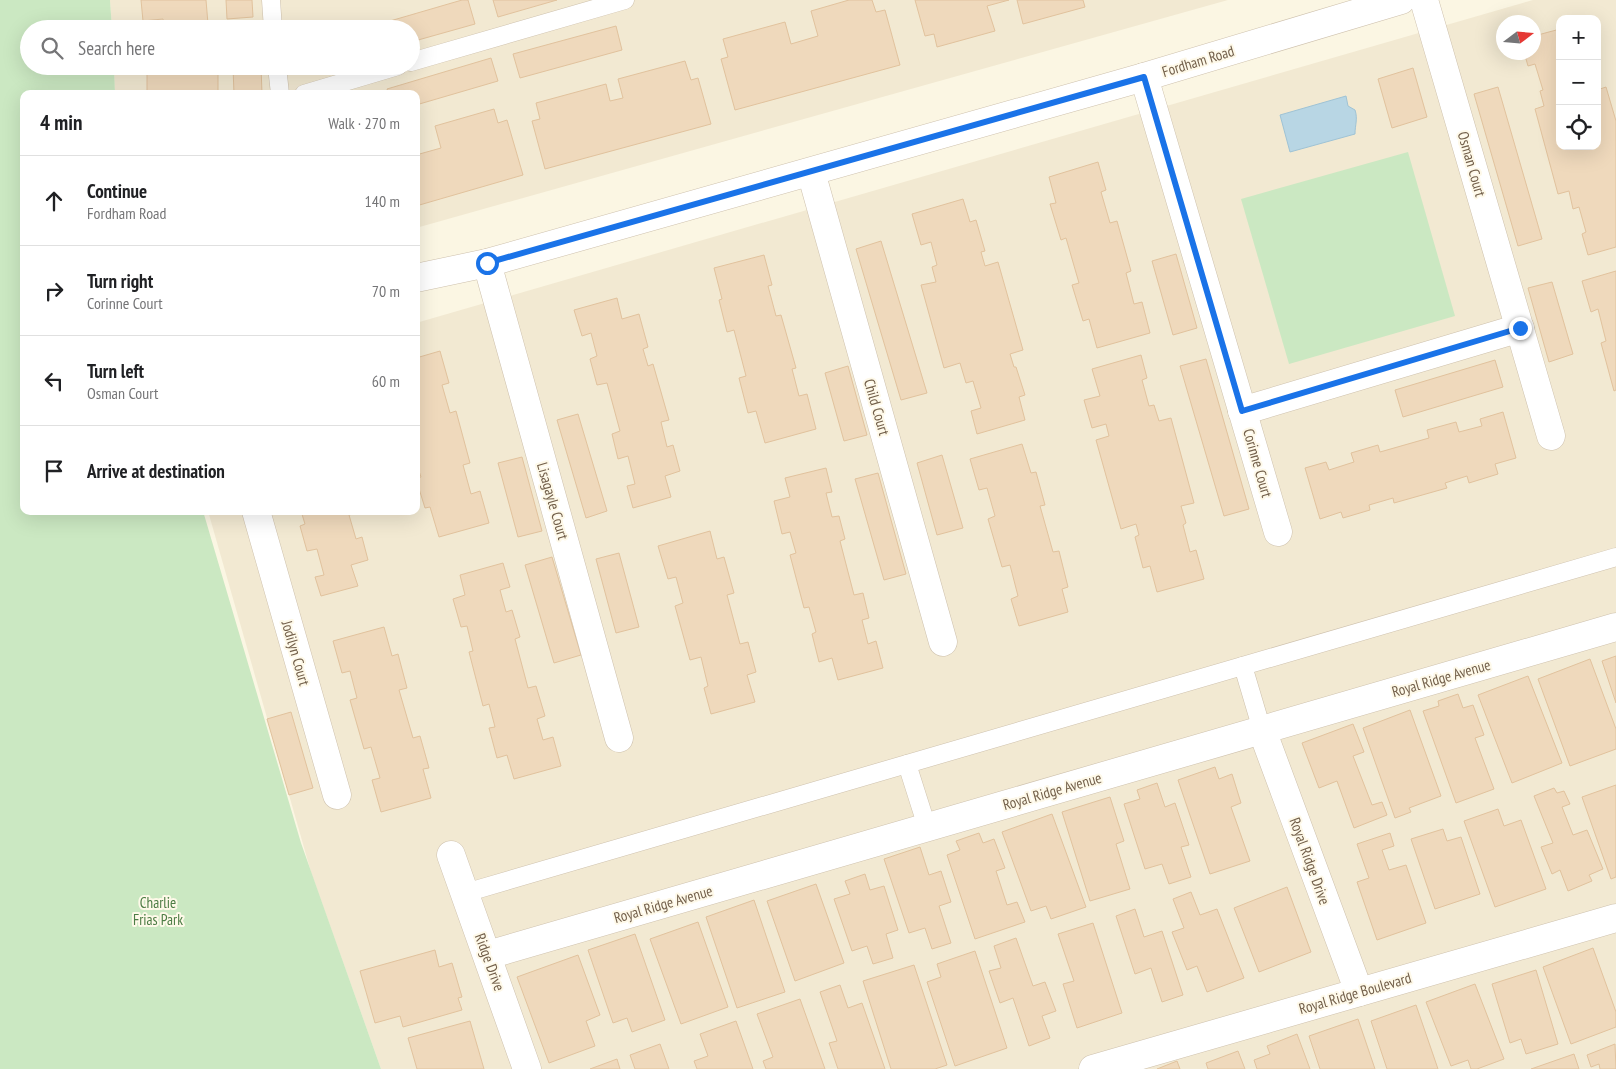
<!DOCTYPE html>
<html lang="en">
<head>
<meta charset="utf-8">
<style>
  body { margin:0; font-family:"PT Sans Narrow",sans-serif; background:#f2f2f2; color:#202124 }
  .controls { position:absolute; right:15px; top:15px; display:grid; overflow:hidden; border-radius:10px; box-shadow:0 5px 20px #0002 }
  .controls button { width:45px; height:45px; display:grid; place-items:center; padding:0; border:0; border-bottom:1px solid #e0e0e0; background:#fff; color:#202124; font:25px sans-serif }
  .compass { position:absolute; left:1496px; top:15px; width:45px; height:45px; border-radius:50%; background:#fff; box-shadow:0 5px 20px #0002; rotate:74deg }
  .stop { position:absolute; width:15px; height:15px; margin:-11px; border:4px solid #1a73e8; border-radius:50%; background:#fff }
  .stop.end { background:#1a73e8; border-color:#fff; box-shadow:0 1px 5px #0008 }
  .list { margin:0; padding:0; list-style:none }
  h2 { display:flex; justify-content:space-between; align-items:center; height:65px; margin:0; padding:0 20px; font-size:21px }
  h2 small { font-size:16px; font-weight:400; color:#757577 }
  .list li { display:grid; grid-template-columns:32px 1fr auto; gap:15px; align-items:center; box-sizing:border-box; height:90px; padding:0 20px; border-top:1px solid #e0e0e0 }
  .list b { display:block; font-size:19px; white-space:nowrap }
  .list p { margin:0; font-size:16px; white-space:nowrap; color:#757577 }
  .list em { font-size:16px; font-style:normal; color:#757577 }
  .icon { flex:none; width:28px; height:28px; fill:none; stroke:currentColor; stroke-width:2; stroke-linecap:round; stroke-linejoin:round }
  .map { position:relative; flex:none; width:1616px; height:1069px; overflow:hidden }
  .search { position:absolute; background:#fff; box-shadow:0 5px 20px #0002; left:20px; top:20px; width:400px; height:55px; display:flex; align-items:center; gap:12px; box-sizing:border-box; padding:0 18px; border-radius:28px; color:#757577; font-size:19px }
  .panel { position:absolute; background:#fff; box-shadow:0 5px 20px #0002; left:20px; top:90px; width:400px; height:425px; border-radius:10px }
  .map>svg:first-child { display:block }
  .residential { fill:#f2e9d2; fill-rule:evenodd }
  .green { fill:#cbe8c2 }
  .water { fill:#b8d6e4; stroke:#9fc3d5 }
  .building { fill:#efd9bc; stroke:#e1c29d }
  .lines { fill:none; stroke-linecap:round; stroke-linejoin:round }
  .lane-casing { stroke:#cec1ad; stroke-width:19 }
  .street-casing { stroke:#cec1ad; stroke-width:29 }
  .lane { stroke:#fff; stroke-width:18 }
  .street { stroke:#fff; stroke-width:28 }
  .route { stroke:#1a73e8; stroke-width:6 }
  .labels { text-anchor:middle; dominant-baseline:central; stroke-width:4; stroke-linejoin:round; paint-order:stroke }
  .street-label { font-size:15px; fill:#725f4a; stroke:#fef9e9 }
  .park-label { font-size:15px; fill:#4d7d45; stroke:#fef9e9 }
</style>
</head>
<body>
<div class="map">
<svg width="1616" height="1069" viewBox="0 0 1616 1069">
  <rect width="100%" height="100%" fill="#fbf6e3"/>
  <g class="residential">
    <polygon points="110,0 1228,0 416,228 416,94 115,94 114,66 411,66 411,29 112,29"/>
    <path d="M1533,0H1616V1069H381L311,872L208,511H416V323ZM1560,19H1597V146H1560ZM1504,22H1534V52H1504Z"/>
  </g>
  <g class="green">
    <polygon points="0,0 110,0 112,29 29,29 29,66 114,66 115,94 24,94 24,511 203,511 301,843 381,1069 0,1069"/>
    <polygon points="1408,152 1455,316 1289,364 1241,199"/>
  </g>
  <path class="water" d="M1346,96L1348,106L1355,110C1358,119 1355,125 1355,134L1290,152L1280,115Z"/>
  <g class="building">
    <polygon points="141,0 206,0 208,24 164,28 163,19 143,21"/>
    <polygon points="226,0 252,0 253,17 227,19"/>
    <polygon points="462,0 468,0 475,24 411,42 411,29 366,28"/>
    <polygon points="493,0 557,0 498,17"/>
    <polygon points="849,0 872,0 876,12 885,10 900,65 735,110 721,59 728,57 723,39 785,22 791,44 818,36 811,11"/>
    <polygon points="915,0 1009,0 987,6 995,31 937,47 934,34 925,36"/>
    <polygon points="1017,0 1083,0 1085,7 1023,24"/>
    <polygon points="616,26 622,50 520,78 513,54"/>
    <polygon points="1560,29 1560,146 1597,146 1597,90 1606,87 1616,121 1616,247 1588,255 1582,234 1586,232 1579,207 1573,209 1569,191 1558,194 1535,109 1544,106 1540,91 1543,90 1535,64 1528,66 1524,52 1534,52 1534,36"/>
    <polygon points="491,58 498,81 416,105 416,94 389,94 387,89"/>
    <polygon points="685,61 691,80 698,78 711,124 545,169 532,121 540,119 536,103 606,84 610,101 623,98 618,79"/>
    <rect x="147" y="66" width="71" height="28"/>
    <polygon points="261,66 262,94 234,94 233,67"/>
    <polygon points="1413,68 1427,117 1392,128 1378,79"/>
    <polygon points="1498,87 1542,239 1518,246 1474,94"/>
    <polygon points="494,109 498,123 507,120 523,175 416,206 416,155 441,148 435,126"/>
    <polygon points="1098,162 1106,190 1101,192 1110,223 1117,221 1131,271 1126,273 1134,304 1142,302 1150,333 1097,348 1089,319 1083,321 1072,285 1079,283 1066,238 1061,240 1050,204 1056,203 1049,177"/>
    <polygon points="963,199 970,222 976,220 985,251 981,252 985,266 998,262 1023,350 1010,354 1014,367 1016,367 1025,395 1019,397 1025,420 977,434 971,411 981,408 973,381 966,383 960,363 944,368 921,285 936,282 932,267 937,265 931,242 921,245 912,214"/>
    <polygon points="881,241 927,393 901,400 856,249"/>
    <polygon points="1176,254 1197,328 1173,335 1152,261"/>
    <polygon points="764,255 772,285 768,286 776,316 781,315 796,368 792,369 799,396 807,394 816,429 765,443 756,411 748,413 739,378 746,376 734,330 727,332 719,300 722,299 714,268"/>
    <polygon points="1616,271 1616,390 1614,391 1601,343 1606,341 1598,309 1591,312 1582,281"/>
    <polygon points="1552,282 1573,354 1549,362 1528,288"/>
    <polygon points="617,298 622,319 639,314 648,347 643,349 648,366 653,364 669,420 661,422 667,447 673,445 680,471 665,476 671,497 633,508 627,486 635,484 628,456 618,459 612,434 620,431 607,383 597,385 590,359 597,356 591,333 582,336 574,310"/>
    <polygon points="440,351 449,383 442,385 450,413 456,411 470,463 463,465 471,494 480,491 489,523 439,537 430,507 425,508 416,479 421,477 416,462 416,358"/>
    <polygon points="1141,355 1147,378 1142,380 1149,406 1154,405 1159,421 1171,418 1194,503 1181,506 1186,523 1183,525 1190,552 1196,550 1204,579 1157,592 1150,566 1143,568 1135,537 1139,535 1136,524 1121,529 1096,440 1109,436 1106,424 1092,428 1084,400 1100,396 1092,369"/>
    <polygon points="1206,359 1249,509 1224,516 1180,366"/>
    <polygon points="1495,360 1503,387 1403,417 1395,390"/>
    <polygon points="848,366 867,435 844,441 825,373"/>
    <polygon points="1503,412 1516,458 1495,464 1498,474 1469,483 1467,476 1445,483 1447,488 1394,503 1393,498 1369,505 1370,510 1343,518 1341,512 1320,519 1305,468 1326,462 1329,470 1354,462 1351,453 1378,445 1380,452 1429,438 1427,430 1456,422 1459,432 1482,426 1480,419"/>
    <polygon points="578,414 607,511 586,518 557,420"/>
    <polygon points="1022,444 1031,473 1036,472 1045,505 1040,506 1053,552 1059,551 1068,587 1062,589 1068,612 1019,626 1011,599 1018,596 1010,565 1002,567 988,519 995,516 987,488 979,490 970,459"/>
    <polygon points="942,455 963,528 937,535 917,463"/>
    <polygon points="522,457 542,531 518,537 498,463"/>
    <polygon points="826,468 832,492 826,493 832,517 839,516 845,539 840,541 854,595 863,593 869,618 862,620 868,644 876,641 883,668 838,680 832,658 819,662 812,634 816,632 809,607 804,608 790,555 796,553 790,532 782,534 774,501 790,497 785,478"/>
    <polygon points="878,473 906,574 884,580 855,479"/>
    <polygon points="301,511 357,511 357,513 349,515 356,539 362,537 368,560 351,565 358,586 321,596 315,577 324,575 317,549 307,551 300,526 305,524"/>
    <polygon points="710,531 717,559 724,557 734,593 727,595 740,644 748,642 756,672 747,675 755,702 711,714 704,688 708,686 701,657 690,660 675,606 683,603 676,577 668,579 658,546"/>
    <polygon points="619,553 639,627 616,633 596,559"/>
    <polygon points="552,557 581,655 554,663 525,565"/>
    <polygon points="503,563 510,587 500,590 506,612 512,610 520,637 515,639 528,688 536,686 545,716 537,719 543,740 553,737 561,766 514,779 507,755 497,758 489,728 495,727 489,704 483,706 469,652 473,651 467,626 461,627 453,599 465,595 460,575"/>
    <polygon points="384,627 392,656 398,654 407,688 399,690 413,738 420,736 429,768 423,769 431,798 381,812 372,780 380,778 371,747 364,749 350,700 357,698 350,671 342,673 333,641"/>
    <polygon points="1616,656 1616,703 1602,661"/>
    <polygon points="1590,659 1616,729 1616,749 1570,766 1538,679"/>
    <polygon points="1528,676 1562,763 1512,783 1478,695"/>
    <polygon points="1458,694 1463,708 1473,705 1484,735 1475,738 1494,789 1456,803 1423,711 1439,706 1438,701"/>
    <polygon points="1410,710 1441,796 1409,808 1411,812 1395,818 1363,728"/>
    <polygon points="291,712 313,788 289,795 267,719"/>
    <polygon points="1353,724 1364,752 1353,756 1372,805 1382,802 1387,815 1354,828 1337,781 1319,788 1302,743"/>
    <polygon points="1215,767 1219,779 1232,774 1241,803 1231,807 1250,861 1210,874 1178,780"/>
    <polygon points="1157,783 1165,807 1175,803 1189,845 1181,847 1191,877 1169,884 1162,864 1145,869 1124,804 1140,799 1137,790"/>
    <polygon points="1616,785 1616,877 1611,879 1582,797"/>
    <polygon points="1554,788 1557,793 1564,791 1570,804 1562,807 1573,835 1587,830 1603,869 1589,875 1592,881 1568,891 1560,870 1552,874 1541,847 1553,843 1534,796"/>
    <polygon points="1110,797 1124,841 1116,844 1130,889 1090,901 1062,812"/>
    <polygon points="1498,809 1504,826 1521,820 1546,889 1495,907 1464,821"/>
    <polygon points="1052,814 1086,907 1051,919 1046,906 1031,911 1002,832"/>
    <polygon points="1443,829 1447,841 1461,837 1480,894 1435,909 1411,839"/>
    <polygon points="979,833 983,843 994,839 1005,868 996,871 1007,905 1017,902 1025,922 975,939 947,855 960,850 956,841"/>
    <polygon points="1390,833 1394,846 1382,850 1389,870 1406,865 1426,923 1377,940 1357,882 1369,878 1357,844"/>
    <polygon points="920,847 929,875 941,871 951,902 939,906 951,943 932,949 925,928 909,933 884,859"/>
    <polygon points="865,874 870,890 884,886 898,930 886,934 893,958 873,964 867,946 852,951 834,899 850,894 845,881"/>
    <polygon points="816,884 844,963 795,981 767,901"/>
    <polygon points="1287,887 1311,952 1259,972 1234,908"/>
    <polygon points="1191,892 1200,915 1217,909 1244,978 1207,992 1197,966 1187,970 1172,932 1184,928 1173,899"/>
    <polygon points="754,900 785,992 737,1008 706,917"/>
    <polygon points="1135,909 1144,937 1162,931 1183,995 1162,1002 1151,968 1135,974 1116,916"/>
    <polygon points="698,922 728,1007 681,1024 650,939"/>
    <polygon points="1093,923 1122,1013 1077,1028 1063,984 1074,981 1058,934"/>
    <polygon points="635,934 665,1020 632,1032 627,1018 613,1023 588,950"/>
    <polygon points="1016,938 1033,986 1045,982 1056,1011 1042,1016 1050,1038 1029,1046 1013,998 1000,1003 989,971 1001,968 994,946"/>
    <polygon points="1593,948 1616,1012 1616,1027 1571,1044 1543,967"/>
    <polygon points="435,950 439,967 452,963 462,997 458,998 462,1010 403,1027 400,1016 375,1023 360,971"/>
    <polygon points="975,951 1007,1048 955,1066 927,982 941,977 937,964"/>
    <polygon points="578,955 600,1015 586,1021 595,1046 549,1063 517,977"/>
    <polygon points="914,965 947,1065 935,1069 891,1069 863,981"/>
    <polygon points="1536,970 1558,1044 1526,1054 1521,1039 1510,1043 1492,984"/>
    <polygon points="1475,984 1504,1059 1477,1069 1471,1069 1468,1060 1451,1066 1426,1002"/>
    <polygon points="840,985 848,1008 862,1003 885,1069 838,1069 829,1043 837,1041 820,992"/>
    <polygon points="800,999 825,1069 766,1069 763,1061 773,1057 757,1014"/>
    <polygon points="1416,1005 1438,1069 1387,1069 1371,1021"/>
    <polygon points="1358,1019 1375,1069 1320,1069 1309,1036"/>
    <polygon points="470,1021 484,1069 417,1069 408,1038"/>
    <polygon points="736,1021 753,1069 697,1069 694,1061 708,1056 700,1034"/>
    <polygon points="1297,1034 1310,1069 1257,1069 1254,1060 1270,1054 1267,1046"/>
    <polygon points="660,1044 669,1069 635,1069 630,1055"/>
    <polygon points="1615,1044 1616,1069 1600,1069 1599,1064 1591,1067 1587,1055"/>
    <polygon points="1238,1051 1245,1069 1208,1069 1206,1063"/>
    <polygon points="1574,1054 1579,1069 1531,1069"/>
    <polygon points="617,1059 620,1069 590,1069"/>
    <polygon points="1177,1061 1180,1069 1157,1069"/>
  </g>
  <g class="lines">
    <defs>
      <g id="lane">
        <polyline points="271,0 273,29"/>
        <polyline points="411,62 625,0"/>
        <polyline points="277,66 280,94"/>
        <polyline points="304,94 398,66"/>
        <polyline points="1243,666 1262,730"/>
        <polyline points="907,764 927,827"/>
        <polyline points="465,893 1616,557"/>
      </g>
      <g id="street">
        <polyline points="1424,0 1551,436"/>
        <polyline points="1144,77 1278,532"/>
        <polyline points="811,172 943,642"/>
        <polyline points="487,263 619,738"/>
        <polyline points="416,278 487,263 1144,77 1401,0"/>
        <polyline points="1242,411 1520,328"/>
        <polyline points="256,511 337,795"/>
        <polyline points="1262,730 1359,992"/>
        <polyline points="451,855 527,1069"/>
        <polyline points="488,955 1616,627"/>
        <polyline points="1093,1069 1616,918"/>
      </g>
    </defs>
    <use href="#lane" class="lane-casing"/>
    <use href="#street" class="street-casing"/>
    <use href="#lane" class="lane"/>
    <use href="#street" class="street"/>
  </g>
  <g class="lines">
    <polyline class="route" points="487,263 1144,77 1242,411 1520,328"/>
  </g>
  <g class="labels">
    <g class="street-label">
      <text transform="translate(1198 61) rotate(-17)">Fordham Road</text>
      <text transform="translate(1472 164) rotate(74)">Osman Court</text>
      <text transform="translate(877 407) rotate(74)">Child Court</text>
      <text transform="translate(1258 463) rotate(74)">Corinne Court</text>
      <text transform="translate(553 501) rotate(74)">Lisagayle Court</text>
      <text transform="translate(296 653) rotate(74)">Jodilyn Court</text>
      <text transform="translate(1441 678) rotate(-16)">Royal Ridge Avenue</text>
      <text transform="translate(1052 791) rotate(-16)">Royal Ridge Avenue</text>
      <text transform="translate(1310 861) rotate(70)">Royal Ridge Drive</text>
      <text transform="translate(663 904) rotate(-16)">Royal Ridge Avenue</text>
      <text transform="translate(490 962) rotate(70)">Ridge Drive</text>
      <text transform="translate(1355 993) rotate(-16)">Royal Ridge Boulevard</text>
    </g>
    <g class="park-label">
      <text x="158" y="902">Charlie<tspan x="158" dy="17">Frias Park</tspan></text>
    </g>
  </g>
</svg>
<div class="controls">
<button>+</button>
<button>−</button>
<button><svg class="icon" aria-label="locate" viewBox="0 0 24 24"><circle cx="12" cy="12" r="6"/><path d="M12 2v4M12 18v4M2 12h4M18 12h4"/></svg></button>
</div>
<svg class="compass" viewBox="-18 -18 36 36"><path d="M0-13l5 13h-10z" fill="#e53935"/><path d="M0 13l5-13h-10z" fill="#757577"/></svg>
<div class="stop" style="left:487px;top:263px"></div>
<div class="stop end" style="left:1520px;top:328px"></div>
<div class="search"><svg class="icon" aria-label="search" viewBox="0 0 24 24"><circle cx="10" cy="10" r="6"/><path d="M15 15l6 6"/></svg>Search here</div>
<section class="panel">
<h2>4 min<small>Walk · 270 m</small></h2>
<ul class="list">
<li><svg class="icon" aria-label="ahead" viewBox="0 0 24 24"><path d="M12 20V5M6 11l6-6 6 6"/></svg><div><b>Continue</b><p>Fordham Road</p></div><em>140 m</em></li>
<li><svg class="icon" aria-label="right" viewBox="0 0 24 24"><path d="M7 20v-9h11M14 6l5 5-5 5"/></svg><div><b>Turn right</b><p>Corinne Court</p></div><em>70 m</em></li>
<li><svg class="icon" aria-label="left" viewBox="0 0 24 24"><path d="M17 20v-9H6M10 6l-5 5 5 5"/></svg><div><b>Turn left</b><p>Osman Court</p></div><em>60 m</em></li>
<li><svg class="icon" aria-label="arrive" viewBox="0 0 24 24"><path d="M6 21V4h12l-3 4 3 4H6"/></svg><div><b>Arrive at destination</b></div></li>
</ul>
</section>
</div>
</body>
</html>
